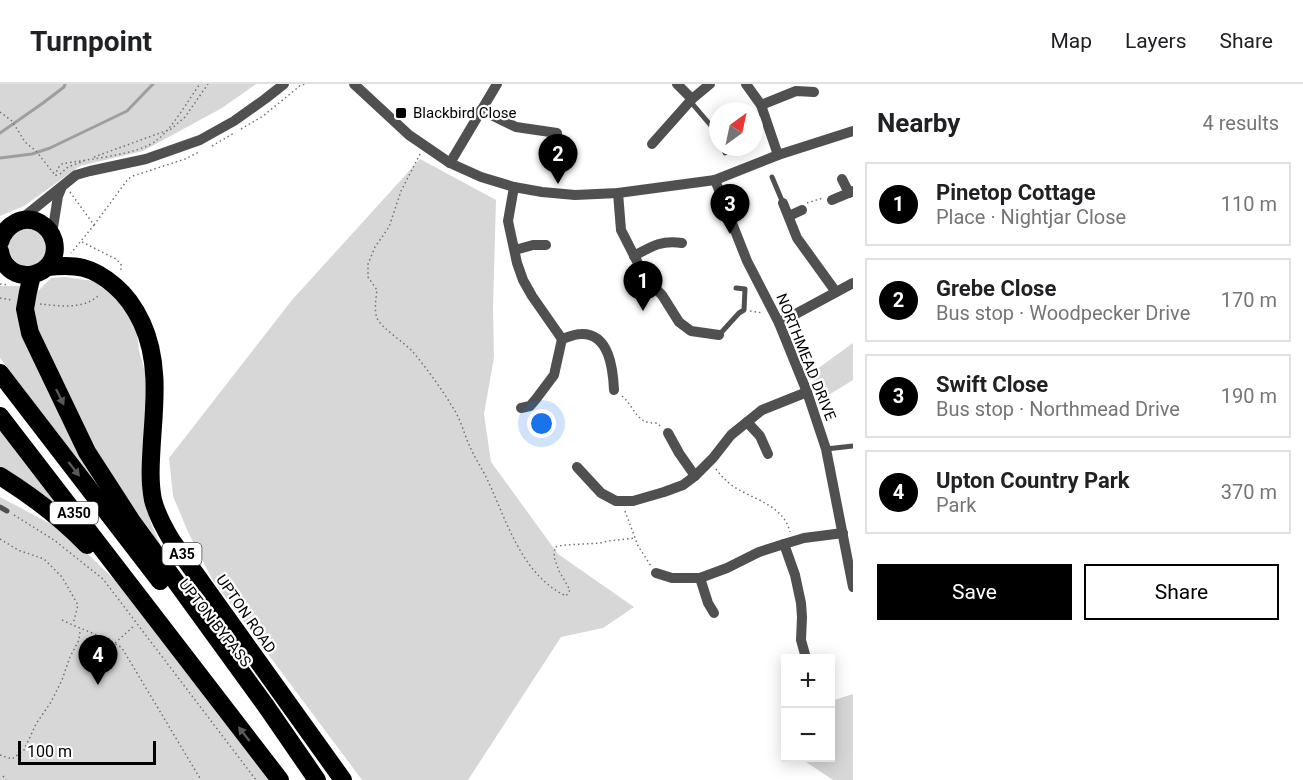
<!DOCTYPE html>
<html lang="en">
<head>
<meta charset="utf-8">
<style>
  body { margin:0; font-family:Roboto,sans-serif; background:#f6f6f6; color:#202124 }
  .controls { position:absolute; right:18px; bottom:18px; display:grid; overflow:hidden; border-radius:0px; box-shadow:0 3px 15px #0003 }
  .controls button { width:54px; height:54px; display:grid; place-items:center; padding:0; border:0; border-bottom:2px solid #e0e0e0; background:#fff; color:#202124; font:30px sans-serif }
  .compass { position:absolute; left:709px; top:18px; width:54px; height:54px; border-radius:50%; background:#fff; box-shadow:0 3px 15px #0003; rotate:33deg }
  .scale { position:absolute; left:18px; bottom:15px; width:138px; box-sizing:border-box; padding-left:6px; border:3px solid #000; border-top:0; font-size:16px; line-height:21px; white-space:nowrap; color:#000; -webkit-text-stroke:4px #fff; paint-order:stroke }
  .you { position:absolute; left:542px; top:340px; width:21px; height:21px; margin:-15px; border:4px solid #fff; border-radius:50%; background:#1a73e8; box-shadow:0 0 0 9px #1a73e833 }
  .badge { display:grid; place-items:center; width:39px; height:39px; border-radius:50%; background:#000; color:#fff; font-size:20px; font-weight:700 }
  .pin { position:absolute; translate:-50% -50px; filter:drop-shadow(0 2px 3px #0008) }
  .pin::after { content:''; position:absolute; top:32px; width:21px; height:18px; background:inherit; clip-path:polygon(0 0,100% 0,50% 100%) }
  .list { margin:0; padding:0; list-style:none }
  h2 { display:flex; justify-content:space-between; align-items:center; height:78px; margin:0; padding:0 24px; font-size:26px }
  h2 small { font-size:20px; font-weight:400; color:#757577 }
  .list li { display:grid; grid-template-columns:39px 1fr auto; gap:18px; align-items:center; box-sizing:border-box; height:84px; margin:0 12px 12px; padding:0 12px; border:2px solid #e0e0e0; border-radius:0px }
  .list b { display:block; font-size:22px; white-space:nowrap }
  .list p { margin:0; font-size:20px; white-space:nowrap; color:#757577 }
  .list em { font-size:20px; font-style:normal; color:#757577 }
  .actions { display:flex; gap:12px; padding:18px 24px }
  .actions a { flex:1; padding:14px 0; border:2px solid #000; border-radius:0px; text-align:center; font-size:21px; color:#000 }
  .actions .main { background:#000; color:#fff }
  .map { position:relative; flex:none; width:853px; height:696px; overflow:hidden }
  header { display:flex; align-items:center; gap:36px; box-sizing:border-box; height:84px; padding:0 30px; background:#fff; border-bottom:2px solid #e0e0e0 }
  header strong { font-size:28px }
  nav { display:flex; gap:33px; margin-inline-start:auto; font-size:21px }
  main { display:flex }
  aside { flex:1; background:#fff }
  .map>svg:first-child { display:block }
  .green { fill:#d7d7d7 }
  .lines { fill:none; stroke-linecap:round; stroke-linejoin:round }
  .stream { stroke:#9e9e9e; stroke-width:3 }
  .path { stroke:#727272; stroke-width:1.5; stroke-dasharray:1.5 3; stroke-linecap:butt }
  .lane { stroke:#505050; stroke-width:5 }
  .street { stroke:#505050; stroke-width:10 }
  .highway { stroke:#000; stroke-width:18 }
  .oneway { fill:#595959 }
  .poi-dot { fill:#000; stroke:#fff; stroke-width:2 }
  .labels { text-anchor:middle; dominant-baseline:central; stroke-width:4.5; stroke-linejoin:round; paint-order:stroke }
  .shield { fill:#fff; stroke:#4c4c4c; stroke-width:1.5 }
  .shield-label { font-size:14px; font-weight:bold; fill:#000 }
  .poi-label { font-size:15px; fill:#000; stroke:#fff; text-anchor:start }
  .street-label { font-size:15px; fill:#000; stroke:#fff }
</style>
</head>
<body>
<header>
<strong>Turnpoint</strong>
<nav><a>Map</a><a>Layers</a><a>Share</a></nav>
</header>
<main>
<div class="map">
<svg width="853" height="696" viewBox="0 0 853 696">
  <rect width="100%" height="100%" fill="#fff"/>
  <g class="green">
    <polygon points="0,0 256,0 222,24 143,67 80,82 24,122 0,132"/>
    <polygon points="420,75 496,116 493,224 494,273 484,330 491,378 558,470 634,523 603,544 561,553 468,696 362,696 212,495 188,448 173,412 169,374 292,216"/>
    <path d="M28,144L38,147L46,158L45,174L33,184L15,181L7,162C11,152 16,145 28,144Z"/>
    <polygon points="65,193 93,197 124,220 136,241 139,266 149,304 144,351 142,406 151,439 161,462 93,366 35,242 34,225 37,208 51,194"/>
    <polygon points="0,202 22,202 21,243 77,368 128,444 0,274"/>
    <polygon points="853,259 853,296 822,315 808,284 813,288"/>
    <polygon points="0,346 56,418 64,431 0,387"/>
    <polygon points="0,413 64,447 124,505 269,696 0,696"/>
    <polygon points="853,610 853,696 833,696 800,674 830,674 831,617"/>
  </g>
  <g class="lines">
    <g class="stream">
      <polyline points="0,49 43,19 64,3 65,0"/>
      <polyline points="0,74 32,70 50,64 127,27 153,0"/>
    </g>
    <g class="path">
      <polyline points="0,28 12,37 25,58 36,67 55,91"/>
      <polyline points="241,45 263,32 301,1 306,0"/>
      <polyline points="212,62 234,49"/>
      <path d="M420,70L401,107L389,143L375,163L368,180V193L377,206C376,214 374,226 377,234C381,244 404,258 413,268C428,286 443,307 455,327C462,339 465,353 471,365C476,376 483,386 488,397C507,438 522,491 566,512L570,506L559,487L554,473L555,463L564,461L600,459L608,457L635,454"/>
      <polyline points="94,73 171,45 185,33 208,0"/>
      <polyline points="60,90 68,83 84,77"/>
      <path d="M56,92L57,85L62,80C87,75 139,71 157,56C173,44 188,16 200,0"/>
      <polyline points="70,108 94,141 71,169"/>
      <polyline points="807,119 823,114"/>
      <polyline points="94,141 128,95 133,92 185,75 199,68"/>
      <polyline points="82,158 116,175 121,180 121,185 119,187"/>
      <polyline points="0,200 9,201"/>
      <polyline points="0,214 12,216"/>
      <path d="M40,220C60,222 85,226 100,210"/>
      <polyline points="750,227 763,229"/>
      <path d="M622,312C636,324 635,340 657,339L660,342"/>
      <path d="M716,385C721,392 726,397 733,402C753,416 783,420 790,448"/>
      <polyline points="625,427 638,462 651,482"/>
      <polyline points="14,431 54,456 103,495 256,696"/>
      <polyline points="0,455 18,466 44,475 62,493 78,521 73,540"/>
      <path d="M62,536C82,546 104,552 122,564L201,696"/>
      <polyline points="115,559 135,541"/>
      <polyline points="0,671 12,675 24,666 36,640 51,618 62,596 70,573 79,556 80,547"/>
      <polyline points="3,692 6,696"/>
    </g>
    <g class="lane">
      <polyline points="690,17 718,50"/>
      <polyline points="723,63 725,69"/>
      <polyline points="772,93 783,119"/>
      <polyline points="719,251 739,229 744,226 745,205 736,204"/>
      <polyline points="826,365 853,362"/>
      <polyline points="0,423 7,427"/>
    </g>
    <g class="street">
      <polyline points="354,0 409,51 450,79 481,93 514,103 542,108 575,111 618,109 715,96 778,71 853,47"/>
      <polyline points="677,0 692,15"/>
      <polyline points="746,0 761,21 778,71"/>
      <polyline points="761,21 796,7 814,8"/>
      <polyline points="481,26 516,43 557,49"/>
      <polyline points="652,60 692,15 710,0"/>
      <polyline points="450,79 497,0"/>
      <polyline points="842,95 849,109"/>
      <polyline points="715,96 747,177 779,239 807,308 826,365 853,503"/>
      <path d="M514,103L508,137L517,179L523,196L532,212L562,255C568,253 575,250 581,250C609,249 613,284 614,306"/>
      <polyline points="618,109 621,146 646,195 662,211 679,238 691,247 719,251"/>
      <polyline points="832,116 853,107"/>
      <polyline points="783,119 797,154 836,208"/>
      <polyline points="789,132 802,126"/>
      <polyline points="20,136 76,91 90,87 146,75 200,56 234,37 265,15 284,0"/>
      <polyline points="52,150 58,112 61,105"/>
      <polyline points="515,166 533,161 546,161"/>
      <path d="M634,172C652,162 661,156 682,159"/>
      <polyline points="779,239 853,199"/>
      <polyline points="521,324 530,322 536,315 554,291 562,255"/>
      <polyline points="747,338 760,352 768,370"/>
      <polyline points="668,349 679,369 695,392"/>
      <polyline points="577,383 601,409 616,417 633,417 664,408 683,401 695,392 713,374 731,351 762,326 807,308"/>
      <polyline points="784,460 795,491 801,519 802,533 801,556 806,574"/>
      <polyline points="656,489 672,494 700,494 727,484 759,468 784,460 804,454 843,449"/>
      <polyline points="700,494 708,519 714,529"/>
    </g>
    <g class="highway">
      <path d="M0,158C5,141 23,130 40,139C47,143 52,150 54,157C62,195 6,205 0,167"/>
      <path d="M47,183C76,180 92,182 115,202C127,212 135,224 142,239C159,276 155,316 152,356C151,376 149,396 153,416C157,431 164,444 172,457L343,696"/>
      <polyline points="32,191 28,208 25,225 30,249 87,368 131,436 266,622 317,696"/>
      <polyline points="0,289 160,497"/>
      <polyline points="0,332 280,696"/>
      <path d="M0,392C32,412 61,434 87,461"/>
    </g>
  </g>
  <defs><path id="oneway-solid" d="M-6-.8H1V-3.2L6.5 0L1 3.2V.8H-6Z" transform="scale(1.5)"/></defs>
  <g class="oneway">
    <use href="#oneway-solid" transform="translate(60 313) rotate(64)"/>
    <use href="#oneway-solid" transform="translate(74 385) rotate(52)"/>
    <use href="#oneway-solid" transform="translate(244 650) rotate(-128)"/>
  </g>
  <rect class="poi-dot" x="395" y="23" width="12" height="12" rx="3"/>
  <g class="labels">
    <g class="shield">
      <rect x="50" y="418" width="48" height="22" rx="4.5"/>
      <rect x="162.5" y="459" width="39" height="22" rx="4.5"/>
    </g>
    <g class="shield-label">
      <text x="74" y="429">A350</text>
      <text x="182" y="470">A35</text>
    </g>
    <g class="poi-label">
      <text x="413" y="29">Blackbird Close</text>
    </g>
    <g class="street-label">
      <text transform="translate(806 273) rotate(68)">NORTHMEAD DRIVE</text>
      <text transform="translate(246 530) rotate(55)">UPTON ROAD</text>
      <text transform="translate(215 539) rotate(52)">UPTON BYPASS</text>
    </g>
  </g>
</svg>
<div class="controls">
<button>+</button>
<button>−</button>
</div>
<svg class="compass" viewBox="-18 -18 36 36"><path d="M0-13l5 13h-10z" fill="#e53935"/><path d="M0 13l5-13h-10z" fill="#757577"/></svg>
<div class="scale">100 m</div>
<div class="you"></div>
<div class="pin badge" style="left:643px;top:227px">1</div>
<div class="pin badge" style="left:558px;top:100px">2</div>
<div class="pin badge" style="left:730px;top:150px">3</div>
<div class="pin badge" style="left:98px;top:601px">4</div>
</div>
<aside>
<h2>Nearby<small>4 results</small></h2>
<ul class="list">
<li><span class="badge">1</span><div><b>Pinetop Cottage</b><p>Place · Nightjar Close</p></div><em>110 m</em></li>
<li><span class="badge">2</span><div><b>Grebe Close</b><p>Bus stop · Woodpecker Drive</p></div><em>170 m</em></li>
<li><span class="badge">3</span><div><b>Swift Close</b><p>Bus stop · Northmead Drive</p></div><em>190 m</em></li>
<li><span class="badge">4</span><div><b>Upton Country Park</b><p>Park</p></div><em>370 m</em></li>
</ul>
<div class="actions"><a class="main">Save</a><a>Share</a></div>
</aside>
</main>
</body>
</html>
